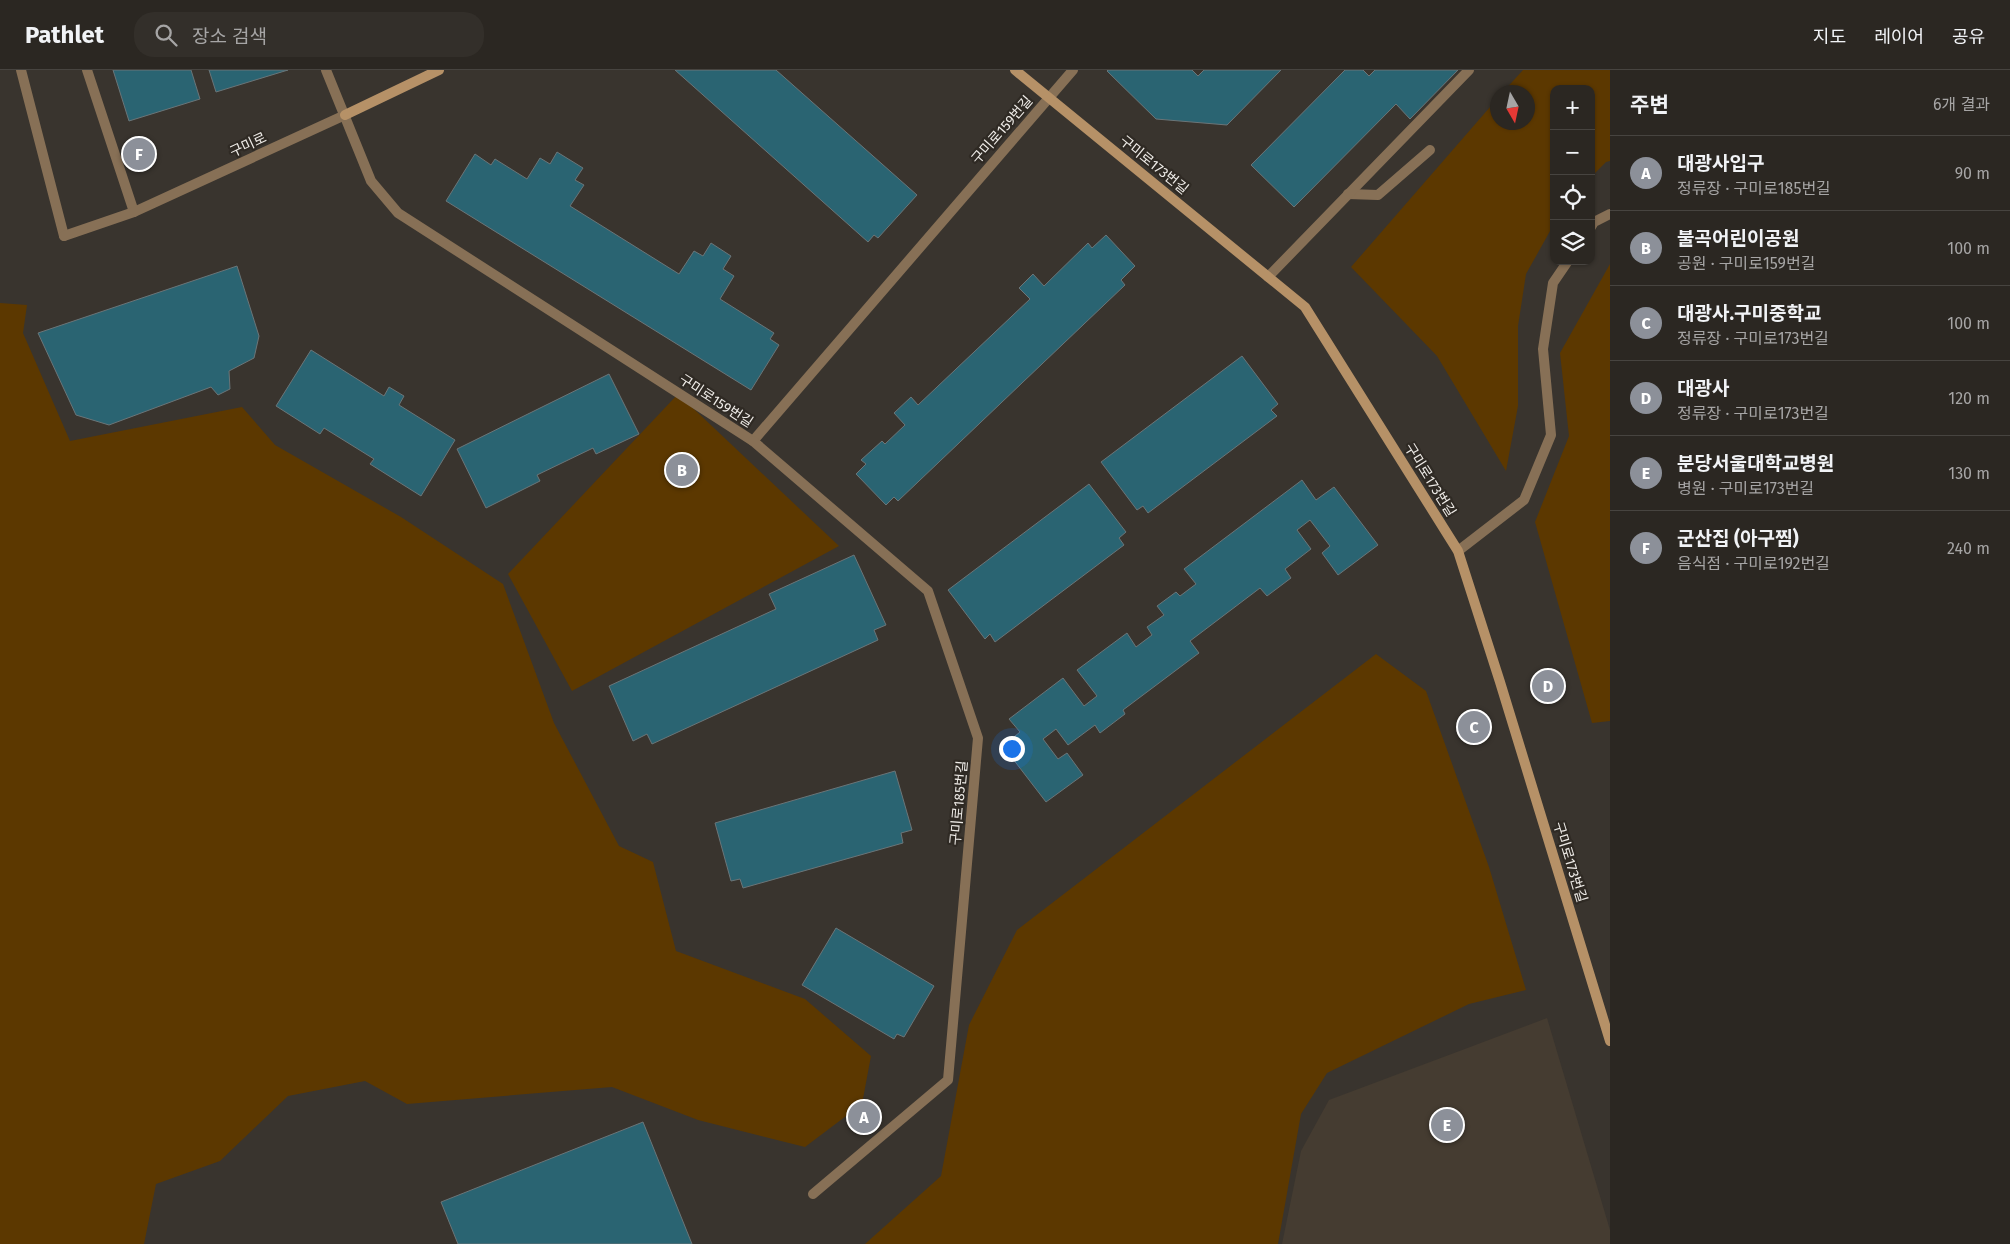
<!DOCTYPE html>
<html lang="ko">
<head>
<meta charset="utf-8">
<style>
  body { margin:0; font-family:"Fira Sans","Noto Sans KR",sans-serif; background:#332f2a; color:#f1f3f6 }
  .controls { position:absolute; right:15px; top:15px; display:grid; overflow:hidden; border-radius:10px; box-shadow:0 1px 4px #0004 }
  .controls button { width:45px; height:45px; display:grid; place-items:center; padding:0; border:0; border-bottom:1px solid #474440; background:#2b2722; color:#f1f3f6; font:25px sans-serif }
  .compass { position:absolute; left:1490px; top:15px; width:45px; height:45px; border-radius:50%; background:#2b2722; box-shadow:0 1px 4px #0004; rotate:171deg }
  .you { position:absolute; left:1011px; top:678px; width:18px; height:18px; margin:-12px; border:4px solid #fff; border-radius:50%; background:#1a73e8; box-shadow:0 0 0 8px #1a73e833 }
  .badge { display:grid; place-items:center; width:32px; height:32px; border-radius:50%; background:#8c9099; color:#fff; font-size:16px; font-weight:700 }
  .pin { position:absolute; translate:-50% -50%; border:2px solid #fff; box-shadow:0 1px 5px #0006 }
  .list { margin:0; padding:0; list-style:none }
  h2 { display:flex; justify-content:space-between; align-items:center; height:65px; margin:0; padding:0 20px; font-size:21px }
  h2 small { font-size:16px; font-weight:400; color:#a6a5a5 }
  .list li { display:grid; grid-template-columns:32px 1fr auto; gap:15px; align-items:center; box-sizing:border-box; height:75px; padding:0 20px; border-top:1px solid #474440 }
  .list b { display:block; font-size:19px; white-space:nowrap }
  .list p { margin:0; font-size:16px; white-space:nowrap; color:#a6a5a5 }
  .list em { font-size:16px; font-style:normal; color:#a6a5a5 }
  .icon { flex:none; width:28px; height:28px; fill:none; stroke:currentColor; stroke-width:2; stroke-linecap:round; stroke-linejoin:round }
  .map { position:relative; flex:none; width:1610px; height:1174px; overflow:hidden }
  header { display:flex; align-items:center; gap:30px; box-sizing:border-box; height:70px; padding:0 25px; background:#2b2722; border-bottom:1px solid #474440 }
  header strong { font-size:24px }
  nav { display:flex; gap:28px; margin-inline-start:auto; font-size:18px }
  .search { width:350px; height:45px; background:#332f2a; display:flex; align-items:center; gap:12px; box-sizing:border-box; padding:0 18px; border-radius:20px; color:#a6a5a5; font-size:19px }
  main { display:flex }
  aside { flex:1; background:#2b2722 }
  .map>svg:first-child { display:block }
  .built { fill:#453c31 }
  .green { fill:#5c3800 }
  .building { fill:#2a6472; stroke:#6b7578 }
  .lines { fill:none; stroke-linecap:round; stroke-linejoin:round }
  .lane { stroke:#877056; stroke-width:10 }
  .street { stroke:#877056; stroke-width:10 }
  .secondary { stroke:#b69167; stroke-width:10 }
  .labels { text-anchor:middle; dominant-baseline:central; stroke-width:4.5; stroke-linejoin:round; paint-order:stroke }
  .street-label { font-size:14px; fill:#efece8; stroke:#2f2a24 }
</style>
</head>
<body>
<header>
<strong>Pathlet</strong>
<div class="search"><svg class="icon" aria-label="search" viewBox="0 0 24 24"><circle cx="10" cy="10" r="6"/><path d="M15 15l6 6"/></svg>장소 검색</div>
<nav><a>지도</a><a>레이어</a><a>공유</a></nav>
</header>
<main>
<div class="map">
<svg width="1610" height="1174" viewBox="0 0 1610 1174">
  <rect width="100%" height="100%" fill="#39342e"/>
  <polygon class="built" points="1547,948 1610,1160 1610,1174 1282,1174 1301,1081 1329,1030"/>
  <g class="green">
    <polygon points="1523,0 1610,0 1610,91 1606,92 1591,107 1591,19 1554,19 1554,154 1526,204 1518,256 1518,336 1506,401 1437,286 1351,197 1497,29 1498,52 1528,52 1528,22 1503,22"/>
    <polygon points="1610,194 1610,651 1592,653 1535,452 1569,366 1560,283"/>
    <polygon points="0,233 27,235 23,263 70,371 242,337 275,375 401,447 503,514 554,653 619,776 653,792 676,881 805,929 871,986 862,1034 805,1077 698,1050 612,1017 407,1034 365,1011 288,1026 220,1091 156,1114 144,1174 0,1174"/>
    <polygon points="678,324 839,476 572,621 508,504"/>
    <polygon points="1376,584 1426,621 1489,797 1526,920 1469,934 1327,1003 1301,1044 1278,1174 865,1174 941,1106 969,955 1017,860"/>
  </g>
  <g class="building">
    <polygon points="113,0 191,0 200,29 129,51"/>
    <polygon points="209,0 288,0 216,22"/>
    <polygon points="675,0 776,0 917,125 878,168 874,165 868,172"/>
    <polygon points="1108,0 1192,0 1198,6 1204,0 1281,0 1227,55 1156,49 1107,1"/>
    <polygon points="1345,0 1363,0 1369,6 1375,0 1458,0 1410,49 1396,34 1294,137 1251,95"/>
    <polygon points="557,82 583,98 575,110 584,115 570,136 679,204 694,181 703,186 711,173 731,186 723,199 734,206 720,229 774,263 770,269 779,275 751,320 446,131 475,84 491,95 495,89 527,109 540,88 550,94"/>
    <polygon points="1106,165 1135,196 1121,210 1125,215 898,431 894,427 886,435 856,404 866,394 861,390 882,371 885,374 905,355 894,343 911,327 918,335 1030,229 1019,218 1033,204 1044,216 1088,173 1092,178"/>
    <polygon points="237,196 259,266 254,288 229,301 230,319 218,325 211,317 109,355 76,345 38,263"/>
    <polygon points="311,280 384,326 389,317 404,326 399,335 455,370 421,426 370,394 374,389 324,358 320,364 276,336"/>
    <polygon points="1242,286 1278,334 1271,340 1277,346 1148,443 1143,436 1137,440 1101,392"/>
    <polygon points="609,304 639,364 596,384 593,378 537,405 540,411 486,438 457,379"/>
    <polygon points="1302,410 1316,430 1334,417 1378,475 1338,505 1322,483 1330,476 1310,450 1297,460 1311,479 1285,499 1291,508 1267,526 1260,518 1190,571 1199,583 1123,640 1125,644 1100,663 1095,655 1068,675 1056,659 1043,669 1058,689 1067,683 1083,705 1046,732 1003,676 1020,662 1009,649 1063,608 1084,636 1097,626 1077,600 1127,563 1136,577 1152,565 1147,557 1164,545 1157,536 1176,522 1180,526 1196,514 1184,499"/>
    <polygon points="1089,414 1126,462 1119,468 1124,475 995,572 990,564 985,569 948,520"/>
    <polygon points="854,485 886,555 874,560 878,570 652,674 647,664 633,671 609,616 776,539 769,524"/>
    <polygon points="895,701 912,760 901,763 903,773 743,818 740,809 731,811 715,753"/>
    <polygon points="836,858 934,916 904,967 897,964 894,969 802,915"/>
    <polygon points="643,1052 692,1174 458,1174 441,1132"/>
  </g>
  <g class="lines">
    <g class="lane">
      <polyline points="21,0 64,166"/>
      <polyline points="1348,124 1378,125 1430,80"/>
      <polyline points="1591,157 1594,152 1610,144"/>
      <polyline points="1458,481 1524,430 1551,365 1543,279 1553,213 1568,191"/>
    </g>
    <g class="street">
      <polyline points="87,0 134,142"/>
      <polyline points="326,0 371,111 398,143 753,371 1073,0"/>
      <polyline points="64,166 134,142 345,45"/>
      <polyline points="1268,207 1469,0"/>
      <polyline points="753,371 928,521 978,668 948,1010 813,1124"/>
    </g>
    <g class="secondary">
      <polyline points="1015,0 1305,237 1458,481 1500,612 1610,971"/>
      <polyline points="345,45 439,0"/>
    </g>
  </g>
  <g class="labels">
    <g class="street-label">
      <text transform="translate(1002 60) rotate(-49)">구미로159번길</text>
      <text transform="translate(248 75) rotate(-25)">구미로</text>
      <text transform="translate(1154 95) rotate(39)">구미로173번길</text>
      <text transform="translate(716 331) rotate(33)">구미로159번길</text>
      <text transform="translate(1430 410) rotate(58)">구미로173번길</text>
      <text transform="translate(959 733) rotate(-85)">구미로185번길</text>
      <text transform="translate(1570 792) rotate(73)">구미로173번길</text>
    </g>
  </g>
</svg>
<div class="controls">
<button>+</button>
<button>−</button>
<button><svg class="icon" aria-label="locate" viewBox="0 0 24 24"><circle cx="12" cy="12" r="6"/><path d="M12 2v4M12 18v4M2 12h4M18 12h4"/></svg></button>
<button><svg class="icon" aria-label="layers" viewBox="0 0 24 24"><path d="M12 4l9 5-9 5-9-5zM3 14l9 5 9-5"/></svg></button>
</div>
<svg class="compass" viewBox="-18 -18 36 36"><path d="M0-13l5 13h-10z" fill="#e53935"/><path d="M0 13l5-13h-10z" fill="#a6a5a5"/></svg>
<div class="you"></div>
<div class="pin badge" style="left:864px;top:1047px">A</div>
<div class="pin badge" style="left:682px;top:400px">B</div>
<div class="pin badge" style="left:1474px;top:657px">C</div>
<div class="pin badge" style="left:1548px;top:616px">D</div>
<div class="pin badge" style="left:1447px;top:1055px">E</div>
<div class="pin badge" style="left:139px;top:84px">F</div>
</div>
<aside>
<h2>주변<small>6개 결과</small></h2>
<ul class="list">
<li><span class="badge">A</span><div><b>대광사입구</b><p>정류장 · 구미로185번길</p></div><em>90 m</em></li>
<li><span class="badge">B</span><div><b>불곡어린이공원</b><p>공원 · 구미로159번길</p></div><em>100 m</em></li>
<li><span class="badge">C</span><div><b>대광사.구미중학교</b><p>정류장 · 구미로173번길</p></div><em>100 m</em></li>
<li><span class="badge">D</span><div><b>대광사</b><p>정류장 · 구미로173번길</p></div><em>120 m</em></li>
<li><span class="badge">E</span><div><b>분당서울대학교병원</b><p>병원 · 구미로173번길</p></div><em>130 m</em></li>
<li><span class="badge">F</span><div><b>군산집 (아구찜)</b><p>음식점 · 구미로192번길</p></div><em>240 m</em></li>
</ul>
</aside>
</main>
</body>
</html>
